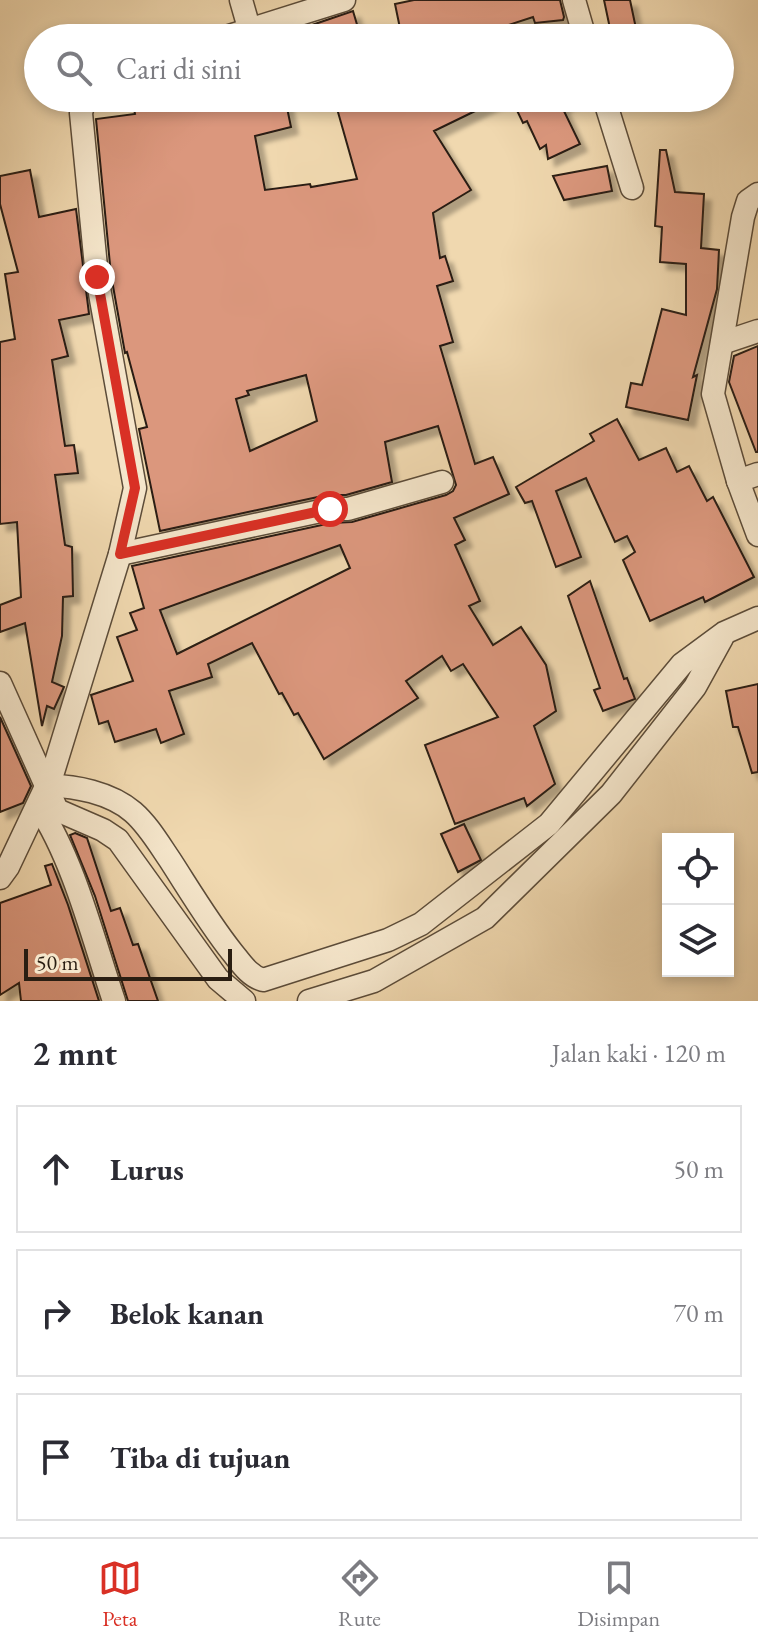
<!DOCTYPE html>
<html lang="id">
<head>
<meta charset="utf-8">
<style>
  body { margin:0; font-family:"EB Garamond",serif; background:#f2f2f3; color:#2b2b33 }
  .controls { position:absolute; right:24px; bottom:24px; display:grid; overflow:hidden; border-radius:0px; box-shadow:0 4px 12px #0003 }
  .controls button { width:72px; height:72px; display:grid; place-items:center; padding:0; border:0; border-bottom:2px solid #e1e1e2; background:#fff; color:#2b2b33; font:40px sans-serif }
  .scale { position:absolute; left:24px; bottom:20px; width:208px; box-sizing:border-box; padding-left:8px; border:4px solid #2a1e12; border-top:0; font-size:22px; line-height:28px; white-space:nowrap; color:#2a1e12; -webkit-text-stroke:6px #f5e6cb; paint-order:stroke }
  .stop { position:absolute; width:24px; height:24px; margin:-18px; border:6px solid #d93025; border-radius:50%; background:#fff }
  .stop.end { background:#d93025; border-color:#fff; box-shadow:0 2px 8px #0008 }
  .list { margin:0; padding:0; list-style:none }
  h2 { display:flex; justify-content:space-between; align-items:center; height:104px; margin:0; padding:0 32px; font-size:34px }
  h2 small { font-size:26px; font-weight:400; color:#7c7c81 }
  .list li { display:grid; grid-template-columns:52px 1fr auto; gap:24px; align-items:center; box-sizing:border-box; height:128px; margin:0 16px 16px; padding:0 16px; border:2px solid #e1e1e2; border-radius:0px }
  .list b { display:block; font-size:30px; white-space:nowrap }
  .list em { font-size:26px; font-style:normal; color:#7c7c81 }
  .icon { flex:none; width:44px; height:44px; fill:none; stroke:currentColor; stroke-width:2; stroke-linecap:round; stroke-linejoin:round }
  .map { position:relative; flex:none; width:758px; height:1001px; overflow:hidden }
  .search { position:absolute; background:#fff; box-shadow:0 4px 12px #0003; left:24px; right:24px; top:24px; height:88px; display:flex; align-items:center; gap:20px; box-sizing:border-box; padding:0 28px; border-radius:44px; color:#7c7c81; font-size:30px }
  .sheet { height:536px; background:#fff }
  nav { display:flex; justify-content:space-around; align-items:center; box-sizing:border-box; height:112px; border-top:2px solid #e1e1e2; background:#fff; font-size:22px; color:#7c7c81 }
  nav a { display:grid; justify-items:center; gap:4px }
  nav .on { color:#d93025 }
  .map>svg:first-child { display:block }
  .building { fill:#db977d; stroke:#2a1e12; stroke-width:2; fill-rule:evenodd; filter:url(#shadow) }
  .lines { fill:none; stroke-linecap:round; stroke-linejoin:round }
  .minor-casing { stroke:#5c4c39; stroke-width:25 }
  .minor { stroke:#f5e6cb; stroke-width:22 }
  .route { stroke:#d93025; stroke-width:10 }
</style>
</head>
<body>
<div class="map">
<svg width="758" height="1001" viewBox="0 0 758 1001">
  <defs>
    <filter id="shadow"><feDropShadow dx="7" dy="7" stdDeviation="2" flood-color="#0004"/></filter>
  </defs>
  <rect width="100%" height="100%" fill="#f0d8af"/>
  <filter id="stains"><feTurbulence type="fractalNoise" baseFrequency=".0025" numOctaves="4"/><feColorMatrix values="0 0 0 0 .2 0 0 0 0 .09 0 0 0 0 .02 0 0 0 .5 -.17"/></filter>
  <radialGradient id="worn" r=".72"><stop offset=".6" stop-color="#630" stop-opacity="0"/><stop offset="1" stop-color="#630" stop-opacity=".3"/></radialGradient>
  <g class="building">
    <polygon points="414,0 560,0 564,17 563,20 535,23 533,17 490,31 492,38 402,38 395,4"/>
    <polygon points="604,0 630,0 638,38 612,38"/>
    <polygon points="353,11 361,38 316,38 312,25"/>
    <path d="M148,98H285L291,127L255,136L265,190L310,184L311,187L357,179L334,98H502L434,131L471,190L433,213L440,258L445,256L453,281L437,286L453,342L440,346L475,464L493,457L509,494L454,518L465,540L455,545L480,601L469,606L493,645L521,627L546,665L556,711L534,726L555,784L527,806L524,798L455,824L425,745L498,717L463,664L451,671L442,656L406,681L418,698L324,759L298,713L294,715L282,693L279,694L252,643L208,664L212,677L169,691L184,734L161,743L156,729L115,742L108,721L99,724L91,695L133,681L117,637L137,630L130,613L144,608L132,566L331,523L352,522L446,495L453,491L456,485L438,426L385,442L392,482L346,495H327L160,531L139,429L147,427L127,352L125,353L111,275L96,119L135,114L134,109L150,107ZM306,375L317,421L250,451L236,399L249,395L247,391ZM340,545L350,568L177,654L160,610Z"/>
    <polygon points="511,98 575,98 561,105 580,144 548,159 546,145 540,149 527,121 523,123"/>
    <polygon points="660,150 666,150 675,192 704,194 701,248 719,250 717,289 693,377 697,375 688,420 626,407 631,383 642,385 662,309 686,315 686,264 660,262 662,227 655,226"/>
    <polygon points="607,166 612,191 564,200 553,176"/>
    <polygon points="30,170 39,217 76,209 89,314 59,320 68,356 52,360 65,446 74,445 78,473 55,475 65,545 72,547 73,596 63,597 62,636 52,682 64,687 54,709 47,706 42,726 25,623 0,632 0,605 21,597 17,522 0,524 0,342 15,339 5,274 18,272 0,204 0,176"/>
    <polygon points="758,346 758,452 756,452 729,382 734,356"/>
    <polygon points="617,419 639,460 666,448 677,472 689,466 707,501 713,497 754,577 705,602 703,597 650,621 623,560 635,552 627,536 615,542 586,478 556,491 581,557 556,567 532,501 525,503 516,487 594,441 590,434"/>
    <polygon points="590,581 624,679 627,678 635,699 603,711 594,690 600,688 568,596"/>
    <polygon points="758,684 758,772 752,773 738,727 733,727 726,691"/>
    <polygon points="0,717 31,786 23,803 0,812"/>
    <polygon points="464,824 481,860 458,872 441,834"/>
    <polygon points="75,833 87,838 111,911 120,908 133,945 138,944 158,1001 128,1001 95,896 70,835"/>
    <polygon points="52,864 68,905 99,1001 21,1001 19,983 0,995 0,903 51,885 45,866"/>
  </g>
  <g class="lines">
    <defs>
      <g id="minor">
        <polyline points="241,0 249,28"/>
        <polyline points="574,0 585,38"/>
        <polyline points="223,38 344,0"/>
        <polyline points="604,98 632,188"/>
        <polyline points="758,194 748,201 743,217 713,394 738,481 758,535"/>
        <polyline points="722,343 758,331"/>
        <polyline points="738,481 758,474"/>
        <polyline points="120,554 330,509 348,509 442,482"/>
        <polyline points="0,683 57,810 103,830 118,840 218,979 244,1001"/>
        <path d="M46,786C74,785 111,793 133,812C148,825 159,844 170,860C190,891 209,923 232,952C241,963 249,976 263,980L388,940L421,924L549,824L682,664L724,633L758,618"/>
        <path d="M38,806C74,860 93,939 114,1001"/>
        <polyline points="0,878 8,867 53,772 120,554 135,488 97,277 81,113 85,98"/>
        <polyline points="309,1001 374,981 485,918 611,794 695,687 722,638"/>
      </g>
    </defs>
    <use href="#minor" class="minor-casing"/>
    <use href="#minor" class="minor"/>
  </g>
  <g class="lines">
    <polyline class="route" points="97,277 135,488 120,554 330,509"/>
  </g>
  <rect width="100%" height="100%" filter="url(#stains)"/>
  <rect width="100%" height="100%" fill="url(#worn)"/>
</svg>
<div class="controls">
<button><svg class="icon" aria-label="locate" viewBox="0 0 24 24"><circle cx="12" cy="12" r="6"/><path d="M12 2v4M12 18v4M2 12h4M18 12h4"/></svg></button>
<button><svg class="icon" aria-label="layers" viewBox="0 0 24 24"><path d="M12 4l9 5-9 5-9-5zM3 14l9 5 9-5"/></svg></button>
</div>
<div class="scale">50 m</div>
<div class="stop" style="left:330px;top:509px"></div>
<div class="stop end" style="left:97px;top:277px"></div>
<div class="search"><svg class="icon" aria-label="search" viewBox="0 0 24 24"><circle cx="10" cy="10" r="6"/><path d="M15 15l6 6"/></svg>Cari di sini</div>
</div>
<section class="sheet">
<h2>2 mnt<small>Jalan kaki · 120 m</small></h2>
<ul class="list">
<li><svg class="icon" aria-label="ahead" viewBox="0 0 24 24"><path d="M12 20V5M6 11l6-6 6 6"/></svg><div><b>Lurus</b></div><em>50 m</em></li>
<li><svg class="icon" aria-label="right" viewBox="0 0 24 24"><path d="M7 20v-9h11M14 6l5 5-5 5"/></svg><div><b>Belok kanan</b></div><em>70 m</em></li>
<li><svg class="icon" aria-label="arrive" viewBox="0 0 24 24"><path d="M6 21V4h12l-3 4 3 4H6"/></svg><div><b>Tiba di tujuan</b></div></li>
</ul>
</section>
<nav>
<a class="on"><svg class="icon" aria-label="map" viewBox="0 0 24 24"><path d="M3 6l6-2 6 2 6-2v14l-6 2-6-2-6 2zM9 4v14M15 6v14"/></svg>Peta</a>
<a><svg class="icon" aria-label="directions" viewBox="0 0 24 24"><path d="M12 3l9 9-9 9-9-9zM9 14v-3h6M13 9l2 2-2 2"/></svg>Rute</a>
<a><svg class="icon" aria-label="saved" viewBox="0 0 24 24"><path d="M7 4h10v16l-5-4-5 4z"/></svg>Disimpan</a>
</nav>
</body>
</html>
